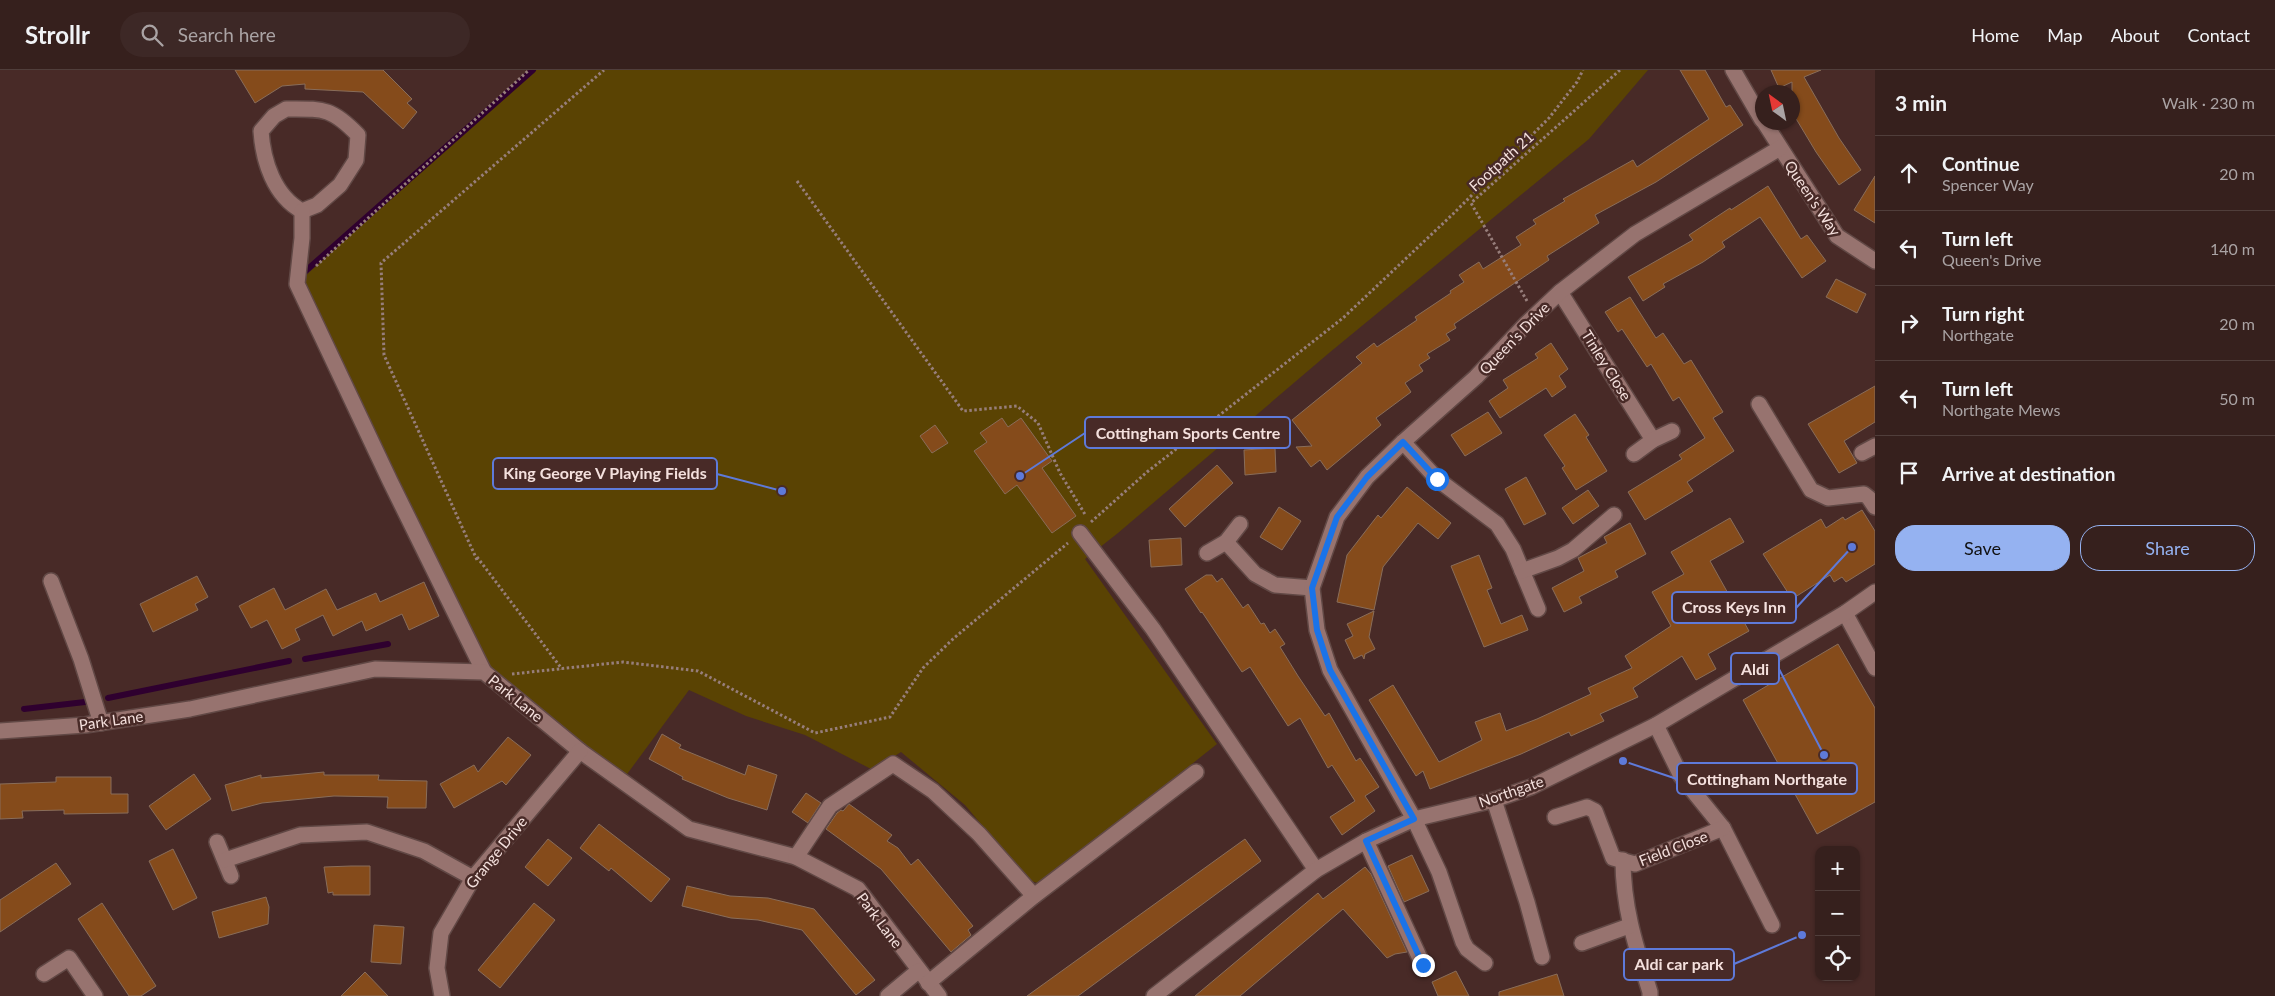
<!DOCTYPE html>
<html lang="en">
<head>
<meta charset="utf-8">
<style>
  body { margin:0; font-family:Lato,sans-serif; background:#3d2826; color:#f1f3f6 }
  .controls { position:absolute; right:15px; bottom:15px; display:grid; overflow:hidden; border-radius:10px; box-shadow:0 1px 4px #0004 }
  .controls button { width:45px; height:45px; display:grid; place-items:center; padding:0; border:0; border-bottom:1px solid #503e3b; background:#36201d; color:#f1f3f6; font:25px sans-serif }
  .compass { position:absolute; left:1755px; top:15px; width:45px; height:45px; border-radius:50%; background:#36201d; box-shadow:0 1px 4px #0004; rotate:327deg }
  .stop { position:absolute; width:15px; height:15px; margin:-11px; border:4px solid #1a73e8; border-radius:50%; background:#fff }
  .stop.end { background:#1a73e8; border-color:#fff; box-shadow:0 1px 5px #0008 }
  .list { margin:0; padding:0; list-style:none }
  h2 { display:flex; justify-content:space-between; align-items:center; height:65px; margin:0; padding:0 20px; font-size:21px }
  h2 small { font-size:16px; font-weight:400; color:#aaa3a4 }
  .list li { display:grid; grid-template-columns:32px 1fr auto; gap:15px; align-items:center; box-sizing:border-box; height:75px; padding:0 20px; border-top:1px solid #503e3b }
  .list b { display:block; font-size:19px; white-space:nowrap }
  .list p { margin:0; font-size:16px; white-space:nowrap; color:#aaa3a4 }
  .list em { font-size:16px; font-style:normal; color:#aaa3a4 }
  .actions { display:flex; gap:10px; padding:15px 20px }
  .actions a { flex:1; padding:11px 0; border:1px solid #95b2f1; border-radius:20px; text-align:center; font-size:18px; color:#95b2f1 }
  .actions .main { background:#95b2f1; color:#111 }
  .icon { flex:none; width:28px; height:28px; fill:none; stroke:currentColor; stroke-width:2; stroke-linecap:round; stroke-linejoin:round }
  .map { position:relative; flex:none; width:1875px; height:926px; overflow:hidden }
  header { display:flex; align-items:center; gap:30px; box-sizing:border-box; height:70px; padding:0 25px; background:#36201d; border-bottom:1px solid #503e3b }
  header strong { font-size:24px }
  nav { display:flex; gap:28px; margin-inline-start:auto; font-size:18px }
  .search { width:350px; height:45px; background:#3d2826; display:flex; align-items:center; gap:12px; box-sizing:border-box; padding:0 18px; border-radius:28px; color:#aaa3a4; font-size:19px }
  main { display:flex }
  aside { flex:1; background:#36201d }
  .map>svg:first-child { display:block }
  .green { fill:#5a4303 }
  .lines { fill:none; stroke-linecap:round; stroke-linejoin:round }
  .stream { stroke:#2f002f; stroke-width:6 }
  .building { fill:#854b1b; stroke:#896d5a }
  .minor-casing { stroke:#614845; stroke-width:18 }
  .path { stroke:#977e7b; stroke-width:3; stroke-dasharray:2.5 2.5; stroke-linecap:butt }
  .minor { stroke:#97736f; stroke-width:15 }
  .route { stroke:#1a73e8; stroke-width:6 }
  .labels { text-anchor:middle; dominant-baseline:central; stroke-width:5; stroke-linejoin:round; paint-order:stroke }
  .street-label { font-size:15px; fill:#f4e0dd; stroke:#482a27 }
  .leader { fill:none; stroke:#5e7ada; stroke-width:2 }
  .callout-dot { fill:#5e7ada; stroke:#482a27; stroke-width:2 }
  .callout { fill:#482a27; stroke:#5e7ada; stroke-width:2 }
  .callout-label { font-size:16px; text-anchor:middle; font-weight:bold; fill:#f4e0dd }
</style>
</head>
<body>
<header>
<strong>Strollr</strong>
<div class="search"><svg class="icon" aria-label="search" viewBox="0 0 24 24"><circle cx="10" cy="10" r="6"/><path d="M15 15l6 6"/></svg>Search here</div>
<nav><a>Home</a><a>Map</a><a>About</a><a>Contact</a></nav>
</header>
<main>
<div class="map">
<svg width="1875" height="926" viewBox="0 0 1875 926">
  <rect width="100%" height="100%" fill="#482a27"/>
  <polygon class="green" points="529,0 1648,0 1589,69 1329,283 1118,463 1085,489 1217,674 1041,814 1028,810 965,735 901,682 873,700 805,665 746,646 689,620 622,711 484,602 301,210"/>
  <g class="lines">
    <g class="stream">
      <polyline points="301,205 533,0"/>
      <polyline points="305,589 388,574"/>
      <polyline points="108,628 289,591"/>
      <polyline points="24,639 85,632"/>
    </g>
  </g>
  <g class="building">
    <polygon points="235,0 383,0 412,29 407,33 417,42 403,59 363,22 305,19 305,14 282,16 255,33"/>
    <polygon points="1680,0 1705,0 1726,37 1730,35 1743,55 1656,112 1595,145 1599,153 1547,186 1549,190 1454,254 1456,258 1446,264 1450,270 1427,284 1430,288 1419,295 1423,301 1405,313 1411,322 1376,348 1381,355 1327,400 1320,390 1311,397 1296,377 1312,376 1292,350 1362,293 1356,287 1374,273 1377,277 1417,250 1415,247 1451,223 1450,221 1464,212 1459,205 1479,192 1483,199 1521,175 1516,167 1536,154 1533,150 1565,131 1563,129 1633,90 1637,97 1709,49"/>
    <polygon points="1771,0 1821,0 1804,7 1839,68 1861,100 1839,115 1816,82 1792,42 1792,12 1779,18"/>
    <polygon points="1875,106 1875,153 1854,140"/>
    <polygon points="1768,116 1801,169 1807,165 1826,191 1802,208 1760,147 1722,172 1725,177 1703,192 1663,214 1665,217 1643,231 1628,207 1693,170 1689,165 1730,138 1731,140"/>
    <polygon points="1836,209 1866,224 1857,243 1826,227"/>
    <polygon points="1630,227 1656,268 1663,263 1684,294 1691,290 1723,342 1713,348 1734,381 1687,412 1693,421 1645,450 1628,422 1682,389 1679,385 1705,368 1679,327 1673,331 1651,294 1647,297 1622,259 1618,262 1605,242"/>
    <polygon points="1551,273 1568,299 1559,306 1566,317 1552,327 1546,318 1500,348 1489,331 1508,318 1503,310 1538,288 1535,284"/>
    <polygon points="1875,316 1875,352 1844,371 1857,393 1839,403 1808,354"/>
    <polygon points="1488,342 1502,363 1465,386 1451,365"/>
    <polygon points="1575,344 1589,365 1586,367 1607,401 1576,420 1562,398 1565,396 1544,365"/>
    <polygon points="1002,348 1008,357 1021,348 1052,391 1042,398 1076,446 1052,463 1017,415 1005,424 974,381 987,372 980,363"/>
    <polygon points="935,355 948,373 932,383 920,366"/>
    <polygon points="1275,378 1276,402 1245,405 1244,380"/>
    <polygon points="1217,395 1233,413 1185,457 1169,439"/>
    <polygon points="1526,407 1546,444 1524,455 1505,419"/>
    <polygon points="1407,417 1451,453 1438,469 1418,453 1383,497 1374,540 1337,532 1347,485 1378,445 1381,448"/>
    <polygon points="1588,420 1599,436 1573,454 1562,438"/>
    <polygon points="1279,437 1301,451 1282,480 1260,467"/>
    <polygon points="1862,440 1875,461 1875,494 1846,512 1842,507 1834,512 1830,505 1792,529 1763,484 1821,449 1826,458 1843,447 1845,450"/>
    <polygon points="1730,448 1744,472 1710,491 1749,561 1708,584 1716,599 1696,610 1682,586 1633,618 1638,627 1600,644 1604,651 1571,666 1569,662 1521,684 1430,719 1423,701 1416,706 1369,630 1393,615 1439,692 1482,670 1475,652 1500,643 1506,661 1537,649 1591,624 1588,618 1632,598 1625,586 1671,556 1652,522 1684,504 1671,482"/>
    <polygon points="1630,453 1646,484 1615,501 1618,507 1579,527 1582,533 1564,542 1552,518 1584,501 1578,488 1607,473 1604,467"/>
    <polygon points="1181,468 1182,495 1151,497 1149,470"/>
    <polygon points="1479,485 1492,518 1487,520 1501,554 1522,545 1528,560 1484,577 1451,496"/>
    <polygon points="1206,505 1212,505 1217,512 1222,508 1243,538 1248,534 1261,554 1264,553 1270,563 1275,559 1285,574 1280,577 1298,606 1325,646 1329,643 1356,691 1360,688 1379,717 1365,726 1375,741 1342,765 1330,747 1355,731 1332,695 1328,698 1300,648 1288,656 1250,597 1242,602 1202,542 1201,543 1185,519"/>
    <polygon points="197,506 208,527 195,534 198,540 153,562 140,534"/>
    <polygon points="424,512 439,546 409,560 402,544 366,561 362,551 333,566 323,545 295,559 300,570 282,579 267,550 251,558 239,536 274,518 285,540 326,519 337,540 376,523 380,532"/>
    <polygon points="1374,541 1369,567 1375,579 1365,584 1364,589 1362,585 1354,589 1345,570 1353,566 1347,554"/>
    <polygon points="1838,574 1875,638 1875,732 1817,764 1743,630"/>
    <polygon points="662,664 681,675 679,678 745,705 748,695 777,705 767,740 728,728 682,709 683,707 649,689"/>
    <polygon points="508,667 531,685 506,715 502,711 454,738 440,714 474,695 478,702"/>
    <polygon points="324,702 324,705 379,705 378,710 427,711 426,738 387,738 388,727 334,726 262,733 232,741 225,715 261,705 261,708"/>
    <polygon points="194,704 211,729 166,760 149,736"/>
    <polygon points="56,707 111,707 111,724 128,724 128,743 64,744 64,740 22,741 23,748 0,749 0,714 56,712"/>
    <polygon points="806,723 821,733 808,753 792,742"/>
    <polygon points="849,734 892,765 887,771 898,778 911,795 918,789 973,856 968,860 971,865 951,882 881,799 826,759 837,743 841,740 843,741"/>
    <polygon points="599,754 670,809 651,832 611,798 609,801 580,778"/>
    <polygon points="548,769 572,788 548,816 525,797"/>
    <polygon points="1245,769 1261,791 1078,926 1027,926"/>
    <polygon points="173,779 197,828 173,840 149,791"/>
    <polygon points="1412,785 1429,821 1404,832 1388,796"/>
    <polygon points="56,793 71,814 0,862 0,830"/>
    <polygon points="351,796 370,796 370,825 333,825 333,822 328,823 324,797"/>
    <polygon points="1365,797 1371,804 1407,882 1395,884 1387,888 1343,839 1240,926 1195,926 1318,823 1323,829"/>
    <polygon points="687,816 730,826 768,828 814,839 875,910 856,925 802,860 758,850 731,848 682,836"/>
    <polygon points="266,827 269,837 268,854 219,868 212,842"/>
    <polygon points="102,833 156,916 141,926 129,926 78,849"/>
    <polygon points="534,833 555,850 500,918 478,900"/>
    <polygon points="374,855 404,857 401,894 371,892"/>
    <polygon points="1456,901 1469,926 1438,926 1432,912"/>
    <polygon points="365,902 388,926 341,926"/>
    <polygon points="1557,904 1564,926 1499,926 1499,922"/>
  </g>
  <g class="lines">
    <defs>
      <g id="minor">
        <polyline points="1733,0 1762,50"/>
        <path d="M286,39C323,39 331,37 358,65L356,90L340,115L317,135L302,141C274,126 263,91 261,61L274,46Z"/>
        <polyline points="1764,52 1837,166 1875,191"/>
        <polyline points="302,141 302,168 297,214 390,411 484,602"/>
        <polyline points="1560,222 1653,370"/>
        <polyline points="1759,334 1811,420 1828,428 1864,424 1869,428 1875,437"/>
        <polyline points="1403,372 1437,409 1497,454 1513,479 1538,539"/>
        <polyline points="1862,383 1875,376"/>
        <polyline points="1634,384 1653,370 1672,361"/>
        <polyline points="1080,463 1153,559 1316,800"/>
        <polyline points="1226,472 1255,504 1275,515 1312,518"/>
        <polyline points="1207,483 1226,472 1240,454"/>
        <polyline points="1522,501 1558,488 1573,480 1614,445"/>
        <polyline points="51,511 81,589 101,653"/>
        <polyline points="1845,543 1875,598"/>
        <polyline points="1656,655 1681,706 1723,758 1772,855"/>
        <polyline points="0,661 85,655 190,639 375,599 484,602 580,681 689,759 796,787 858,819 939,926"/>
        <polyline points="1494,730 1527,832 1542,887"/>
        <polyline points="1555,747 1587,737 1595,741 1613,788 1635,794 1723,758"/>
        <polyline points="1366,771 1423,895"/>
        <polyline points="217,772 231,806"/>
        <polyline points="796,787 830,736 893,694 933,721 979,764 1034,826"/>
        <polyline points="225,790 300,765 367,762 424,781 473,808"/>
        <path d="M1623,790C1623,838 1636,877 1650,922V926"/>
        <polyline points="1582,873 1629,856"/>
        <polyline points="1485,893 1467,879 1463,872 1439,802 1414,749 1330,600 1317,560 1312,518 1337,447 1367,407 1403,372 1476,307 1527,253 1560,222 1635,164 1780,78"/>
        <polyline points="44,904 69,888 95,926"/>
        <polyline points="928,913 1034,826 1196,702"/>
        <polyline points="442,926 437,898 441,863 473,808 580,681"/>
        <polyline points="888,926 918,901"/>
        <polyline points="1154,926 1316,800 1366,771 1414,749 1494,730 1531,717 1656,655 1845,543 1875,522"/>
      </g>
    </defs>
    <use href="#minor" class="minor-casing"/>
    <g class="path">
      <polyline points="797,111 963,341 1017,336 1038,353 1060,403 1086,446"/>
      <polyline points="316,196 529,0"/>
      <polyline points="1527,231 1471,133 1620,0"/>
      <polyline points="1091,452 1147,402 1343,248 1453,144 1549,48 1577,12 1583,0"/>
      <polyline points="477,487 562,599"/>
      <polyline points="477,490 384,285 381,193 604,0"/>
      <polyline points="512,604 623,592 698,601 815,663 890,647 923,598 954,568 1068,473"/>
    </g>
    <use href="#minor" class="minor"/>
  </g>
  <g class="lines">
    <polyline class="route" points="1423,895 1366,771 1414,749 1330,600 1317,560 1312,518 1337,447 1367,407 1403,372 1437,409"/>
  </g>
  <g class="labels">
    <g class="street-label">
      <text transform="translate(1501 91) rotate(-42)">Footpath 21</text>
      <text transform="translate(1813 128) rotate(56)">Queen's Way</text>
      <text transform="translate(1514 268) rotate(-46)">Queen's Drive</text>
      <text transform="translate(1607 295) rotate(58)">Tinley Close</text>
      <text transform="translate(516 628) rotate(39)">Park Lane</text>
      <text transform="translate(111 650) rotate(-8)">Park Lane</text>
      <text transform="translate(1511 721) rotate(-19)">Northgate</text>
      <text transform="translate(1673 778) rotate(-21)">Field Close</text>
      <text transform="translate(496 782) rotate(-51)">Grange Drive</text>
      <text transform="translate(880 850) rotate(53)">Park Lane</text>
    </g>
  </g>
  <path class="leader" d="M1020 406L1085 363M782 421L717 404M1852 477L1796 538M1824 685L1779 599M1623 691L1677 709M1802 865L1734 894"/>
  <g class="callout-dot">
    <circle cx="1020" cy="406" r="5"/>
    <circle cx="782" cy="421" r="5"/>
    <circle cx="1852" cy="477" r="5"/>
    <circle cx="1824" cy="685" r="5"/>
    <circle cx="1623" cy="691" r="5"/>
    <circle cx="1802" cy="865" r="5"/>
  </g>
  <g class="callout">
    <rect x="1085" y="347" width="205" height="31" rx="5"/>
    <rect x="493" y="388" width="224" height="31" rx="5"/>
    <rect x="1672" y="522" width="124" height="31" rx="5"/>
    <rect x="1731" y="583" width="48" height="31" rx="5"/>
    <rect x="1677" y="693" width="180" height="31" rx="5"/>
    <rect x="1624" y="879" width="110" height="31" rx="5"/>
  </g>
  <g class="callout-label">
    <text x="1188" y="369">Cottingham Sports Centre</text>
    <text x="605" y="409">King George V Playing Fields</text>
    <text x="1734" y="543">Cross Keys Inn</text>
    <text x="1755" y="605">Aldi</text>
    <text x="1767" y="715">Cottingham Northgate</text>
    <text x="1679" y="900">Aldi car park</text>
  </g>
</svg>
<div class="controls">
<button>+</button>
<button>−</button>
<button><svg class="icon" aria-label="locate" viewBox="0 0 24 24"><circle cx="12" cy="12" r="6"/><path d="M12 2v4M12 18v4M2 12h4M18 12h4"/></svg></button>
</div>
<svg class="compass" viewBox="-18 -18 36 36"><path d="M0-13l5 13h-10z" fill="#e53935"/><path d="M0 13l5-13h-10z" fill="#aaa3a4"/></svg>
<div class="stop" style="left:1437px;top:409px"></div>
<div class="stop end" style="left:1423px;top:895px"></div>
</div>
<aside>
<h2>3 min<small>Walk · 230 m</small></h2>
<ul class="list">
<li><svg class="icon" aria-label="ahead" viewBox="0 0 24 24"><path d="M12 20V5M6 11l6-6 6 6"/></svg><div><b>Continue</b><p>Spencer Way</p></div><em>20 m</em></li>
<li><svg class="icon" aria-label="left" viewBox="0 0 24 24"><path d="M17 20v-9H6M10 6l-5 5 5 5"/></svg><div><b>Turn left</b><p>Queen's Drive</p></div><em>140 m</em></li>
<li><svg class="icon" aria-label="right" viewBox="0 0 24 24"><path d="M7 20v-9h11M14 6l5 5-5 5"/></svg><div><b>Turn right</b><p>Northgate</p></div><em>20 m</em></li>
<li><svg class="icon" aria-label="left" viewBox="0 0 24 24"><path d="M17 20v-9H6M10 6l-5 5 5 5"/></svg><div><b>Turn left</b><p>Northgate Mews</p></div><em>50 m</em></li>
<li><svg class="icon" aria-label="arrive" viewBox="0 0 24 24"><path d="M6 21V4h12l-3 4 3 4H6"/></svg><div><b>Arrive at destination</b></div></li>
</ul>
<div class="actions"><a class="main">Save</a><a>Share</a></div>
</aside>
</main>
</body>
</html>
